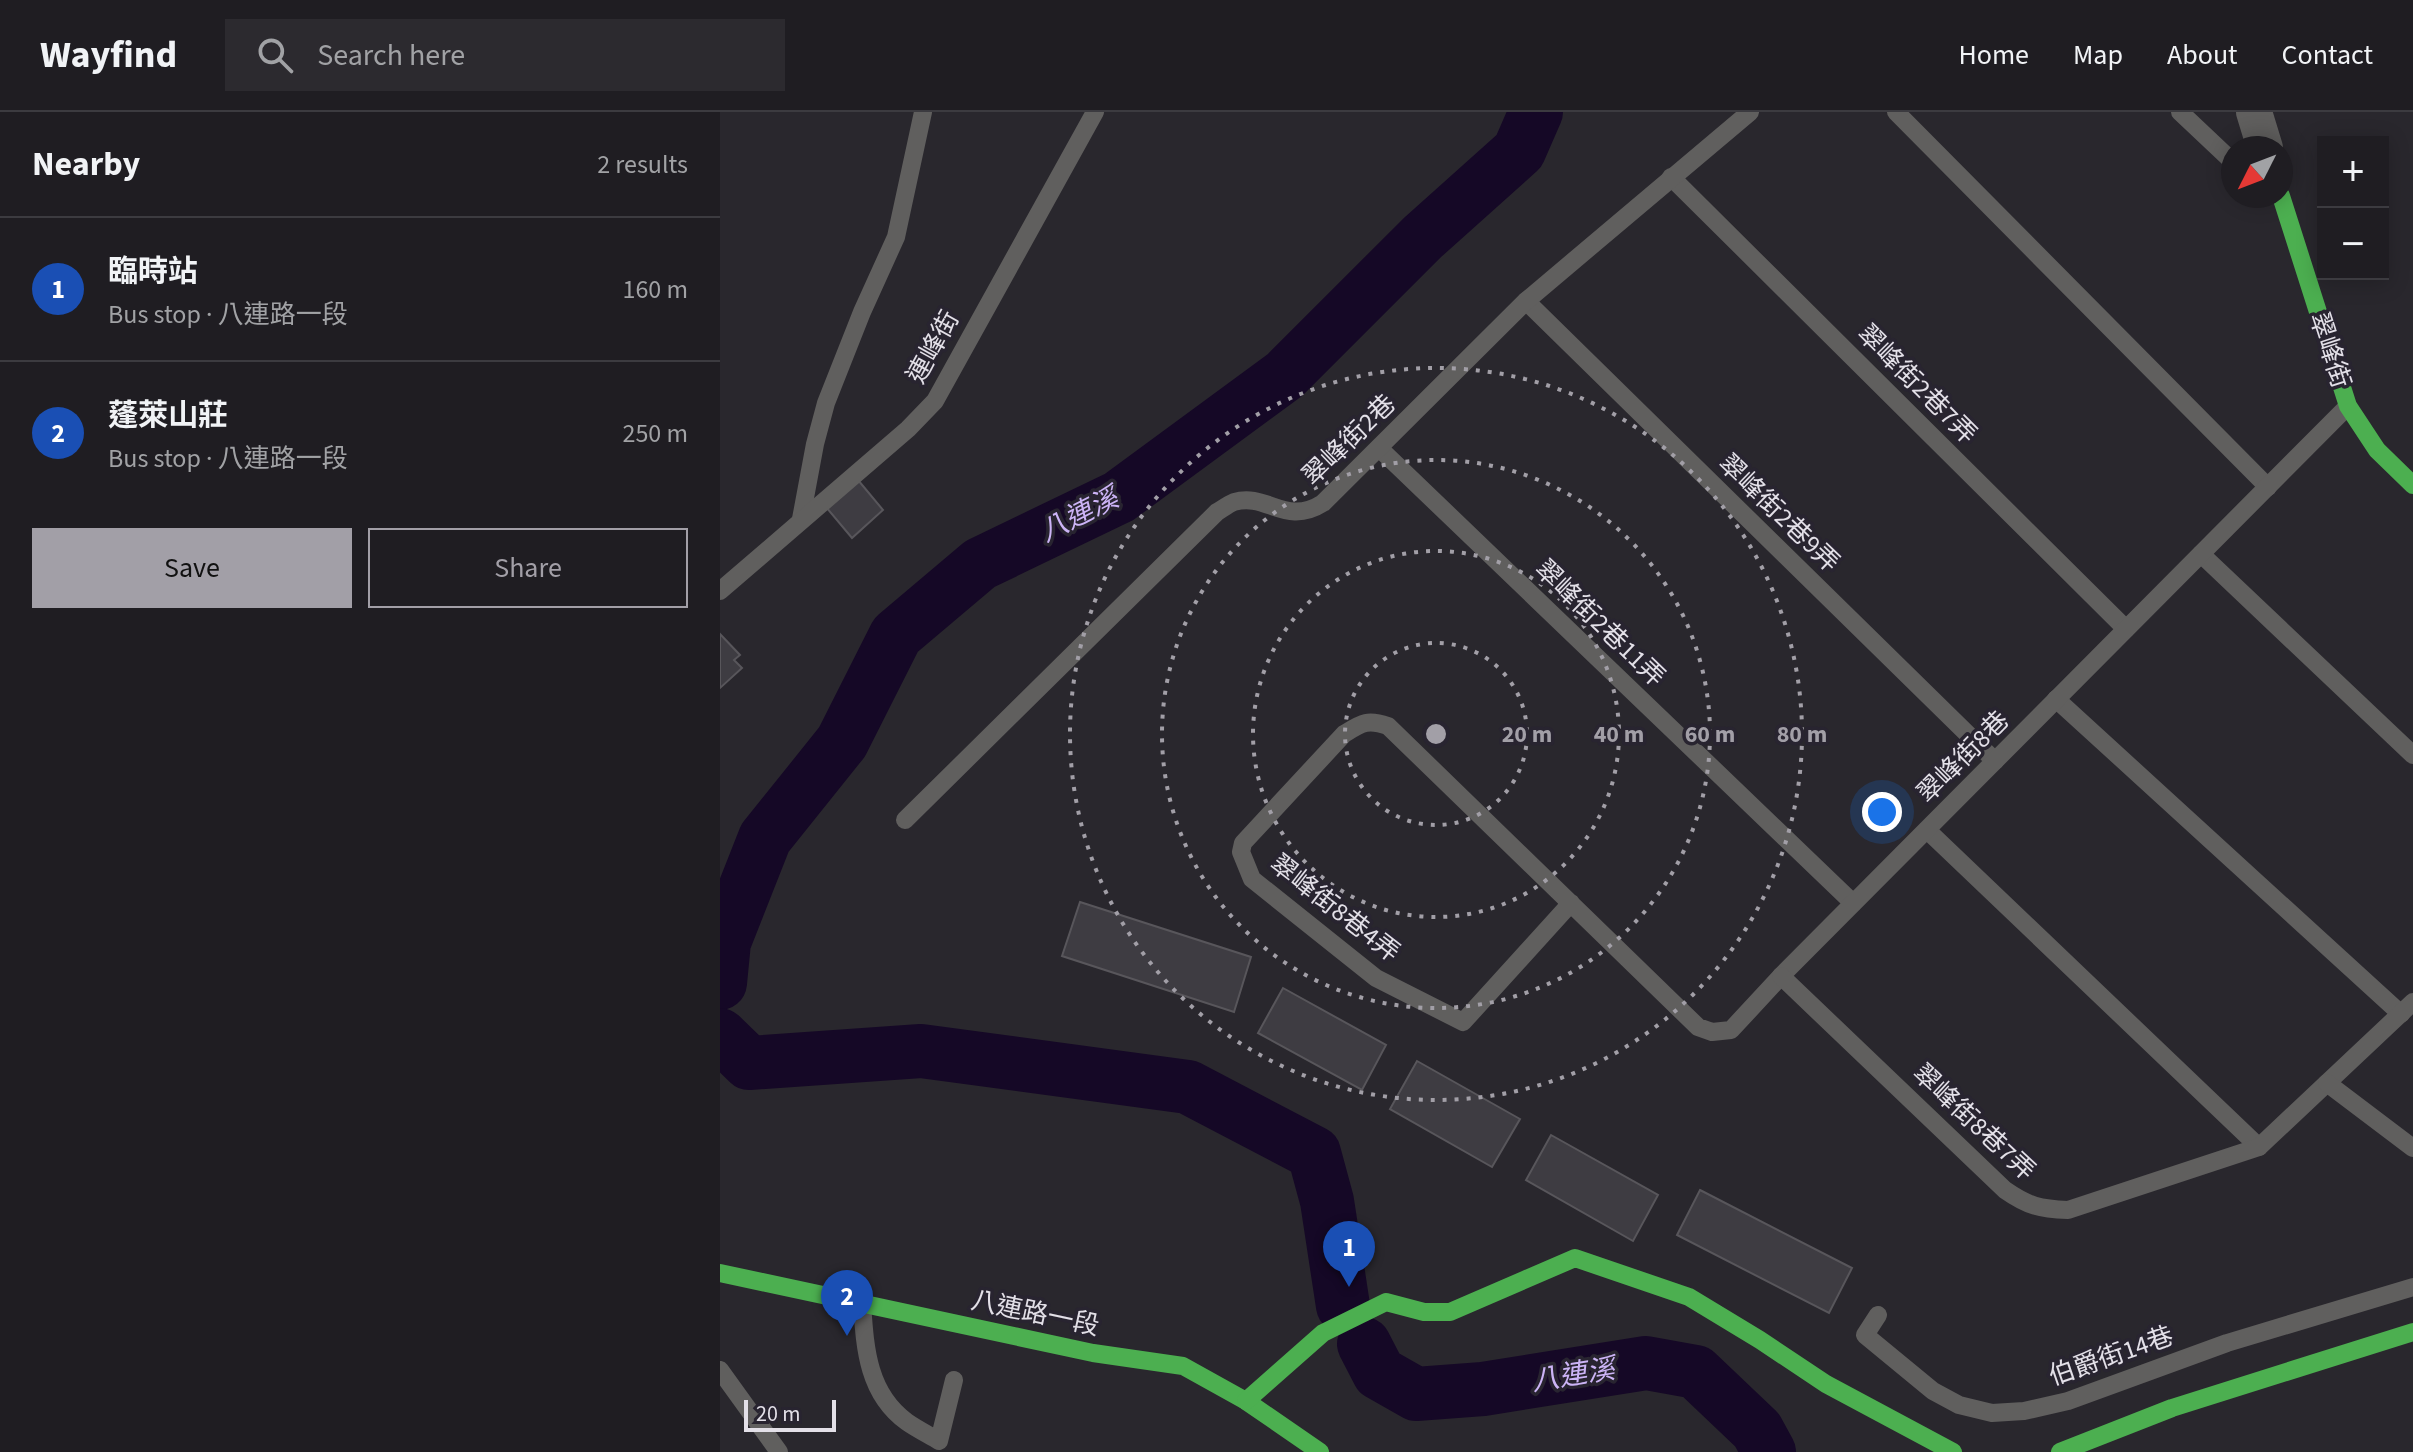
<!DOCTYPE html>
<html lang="en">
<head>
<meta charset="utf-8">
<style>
  body { margin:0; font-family:"Source Sans 3","Noto Sans TC",sans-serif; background:#2c2a2f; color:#f1f3f6 }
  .controls { position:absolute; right:24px; top:24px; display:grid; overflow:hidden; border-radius:0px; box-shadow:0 4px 20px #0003 }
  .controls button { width:72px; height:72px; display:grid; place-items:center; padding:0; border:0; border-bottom:2px solid #3c3b40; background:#1f1d22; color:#f1f3f6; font:40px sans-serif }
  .compass { position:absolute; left:1501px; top:24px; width:72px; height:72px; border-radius:50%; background:#1f1d22; box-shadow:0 4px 20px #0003; rotate:228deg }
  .scale { position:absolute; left:24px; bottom:20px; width:92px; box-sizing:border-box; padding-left:8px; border:4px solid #e3e0e8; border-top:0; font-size:22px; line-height:28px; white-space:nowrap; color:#e3e0e8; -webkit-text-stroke:6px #282430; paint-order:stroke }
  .you { position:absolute; left:1162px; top:700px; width:28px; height:28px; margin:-20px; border:6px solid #fff; border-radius:50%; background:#1a73e8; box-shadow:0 0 0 12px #1a73e833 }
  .badge { display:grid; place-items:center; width:52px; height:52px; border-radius:50%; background:#a29fa7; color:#fff; font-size:26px; font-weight:700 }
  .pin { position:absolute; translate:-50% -66px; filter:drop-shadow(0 2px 4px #0008) }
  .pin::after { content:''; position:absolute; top:42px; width:28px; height:24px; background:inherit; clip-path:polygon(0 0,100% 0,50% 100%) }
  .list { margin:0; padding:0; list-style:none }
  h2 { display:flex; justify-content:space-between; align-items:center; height:104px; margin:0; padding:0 32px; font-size:34px }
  h2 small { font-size:26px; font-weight:400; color:#a1a2a5 }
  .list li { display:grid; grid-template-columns:52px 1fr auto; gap:24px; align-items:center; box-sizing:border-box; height:144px; padding:0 32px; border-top:2px solid #3c3b40 }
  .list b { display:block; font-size:30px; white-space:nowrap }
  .list p { margin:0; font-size:26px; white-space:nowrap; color:#a1a2a5 }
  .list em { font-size:26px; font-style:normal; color:#a1a2a5 }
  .actions { display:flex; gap:16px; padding:24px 32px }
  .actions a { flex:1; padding:18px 0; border:2px solid #a29fa7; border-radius:0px; text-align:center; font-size:28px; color:#a29fa7 }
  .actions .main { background:#a29fa7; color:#111 }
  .icon { flex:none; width:44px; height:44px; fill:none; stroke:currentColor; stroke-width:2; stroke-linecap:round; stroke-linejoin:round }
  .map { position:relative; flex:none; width:1693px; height:1340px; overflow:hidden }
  header { display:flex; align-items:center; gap:48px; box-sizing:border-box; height:112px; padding:0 40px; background:#1f1d22; border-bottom:2px solid #3c3b40 }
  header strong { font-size:38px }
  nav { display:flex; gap:44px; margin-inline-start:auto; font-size:28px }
  .search { width:560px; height:72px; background:#2c2a2f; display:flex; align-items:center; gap:20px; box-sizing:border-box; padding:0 28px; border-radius:0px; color:#a1a2a5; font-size:30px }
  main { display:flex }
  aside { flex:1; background:#1f1d22 }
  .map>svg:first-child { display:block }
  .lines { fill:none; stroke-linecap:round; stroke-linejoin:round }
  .river { stroke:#150826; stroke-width:54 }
  .building { fill:#3e3c42; stroke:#58565b; stroke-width:2 }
  .lane { stroke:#605f5e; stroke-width:18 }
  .street { stroke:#605f5e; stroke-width:36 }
  .fast { stroke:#4caf50; stroke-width:18 }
  .ring { fill:none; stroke:#a29fa7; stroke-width:4; stroke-dasharray:4 8 }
  .labels { text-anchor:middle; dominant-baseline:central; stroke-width:7; stroke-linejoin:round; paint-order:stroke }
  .street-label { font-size:26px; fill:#e3e0e8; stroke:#282430 }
  .water-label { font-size:28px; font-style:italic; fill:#ccb4f6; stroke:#282430 }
  .centre { fill:#a29fa7; stroke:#282430; stroke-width:4 }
  .ring-label { font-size:24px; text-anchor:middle; font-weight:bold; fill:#a29fa7; stroke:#282430; stroke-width:7; stroke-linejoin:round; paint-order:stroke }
</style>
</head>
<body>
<header>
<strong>Wayfind</strong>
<div class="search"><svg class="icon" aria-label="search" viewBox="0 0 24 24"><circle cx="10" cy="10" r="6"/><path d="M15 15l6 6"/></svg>Search here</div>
<nav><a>Home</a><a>Map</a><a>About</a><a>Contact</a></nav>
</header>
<main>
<aside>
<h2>Nearby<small>2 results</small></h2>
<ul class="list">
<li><span class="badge" style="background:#1a4fb4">1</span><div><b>臨時站</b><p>Bus stop · 八連路一段</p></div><em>160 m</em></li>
<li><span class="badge" style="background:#1a4fb4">2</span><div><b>蓬萊山莊</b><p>Bus stop · 八連路一段</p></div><em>250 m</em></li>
</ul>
<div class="actions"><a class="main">Save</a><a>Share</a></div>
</aside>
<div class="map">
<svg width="1693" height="1340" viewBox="0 0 1693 1340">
  <rect width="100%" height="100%" fill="#29272d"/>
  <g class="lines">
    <g class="river">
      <polyline points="0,871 4,830 45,726 122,630 176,523 260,452 399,385 565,263 703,125 799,39 816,0"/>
      <polyline points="0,923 29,951 201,939 468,975 594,1041 607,1089 623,1194"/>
      <polyline points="644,1232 659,1261 696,1282 763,1277 926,1251 976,1260 1037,1318 1049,1340"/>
    </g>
  </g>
  <g class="building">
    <polygon points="138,368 163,398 132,426 106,395"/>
    <polygon points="0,522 20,543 14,548 22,556 0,576"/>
    <polygon points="360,790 531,845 514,900 342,844"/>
    <polygon points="563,876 666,933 642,978 538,921"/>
    <polygon points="697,949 800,1007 772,1055 670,997"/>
    <polygon points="831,1023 938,1083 913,1129 806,1068"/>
    <polygon points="980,1078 1132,1156 1109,1201 957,1123"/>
  </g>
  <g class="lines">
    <g class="lane">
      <polyline points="1176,0 1548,375"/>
      <polyline points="1460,0 1513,50"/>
      <polyline points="951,65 1406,517"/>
      <polyline points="806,189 1275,649"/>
      <polyline points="659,336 1133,791"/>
      <polyline points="81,407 95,332 106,291 142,200 176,125 203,0"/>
      <polyline points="1481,442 1693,643"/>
      <polyline points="0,479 188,317 215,289 375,0"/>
      <polyline points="1336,587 1681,902"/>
      <path d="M185,708L497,400C502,397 509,392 514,390C547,380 565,415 603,391L806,189L1030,0"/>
      <polyline points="1207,718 1539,1035"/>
      <path d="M851,791L743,910L656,866L532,767L521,740L523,731L624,622C642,611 647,607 668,614L978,915L992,920L1011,918L1061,864L1628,294"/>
      <path d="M1061,864L1285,1078C1308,1094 1320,1097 1348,1098L1539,1035L1693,890"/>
      <polyline points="1607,971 1693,1036"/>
      <path d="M142,1191C145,1235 147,1281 187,1310C197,1317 209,1323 219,1329L234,1268"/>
      <polyline points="1158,1203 1145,1223 1213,1279 1239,1293 1272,1301 1304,1299 1348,1289 1507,1231 1693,1175"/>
      <polyline points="0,1258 59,1340"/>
    </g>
    <polyline class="street" points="1534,0 1545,36"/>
    <g class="fast">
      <polyline points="1561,84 1628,294 1657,338 1693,373"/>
      <polyline points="0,1161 373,1241 463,1254 526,1289 600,1340"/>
      <polyline points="526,1289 603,1221 666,1190 704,1200 730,1200 855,1146 969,1185 1040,1228 1106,1272 1233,1340"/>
      <polyline points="1340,1340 1452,1296 1693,1220"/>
    </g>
  </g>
  <g class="ring">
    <circle cx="716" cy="622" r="91"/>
    <circle cx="716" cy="622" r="183"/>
    <circle cx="716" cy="622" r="274"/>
    <circle cx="716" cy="622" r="366"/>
  </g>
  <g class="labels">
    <g class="street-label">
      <text transform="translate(213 235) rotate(-61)">連峰街</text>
      <text transform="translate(1610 238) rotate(72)">翠峰街</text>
      <text transform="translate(1197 272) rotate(45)">翠峰街2巷7弄</text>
      <text transform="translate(629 328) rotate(-44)">翠峰街2巷</text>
      <text transform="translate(1059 401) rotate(44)">翠峰街2巷9弄</text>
      <text transform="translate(880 511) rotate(44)">翠峰街2巷11弄</text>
      <text transform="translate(1243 645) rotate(-45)">翠峰街8巷</text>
      <text transform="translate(615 796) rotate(38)">翠峰街8巷4弄</text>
      <text transform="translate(1254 1010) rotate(43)">翠峰街8巷7弄</text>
      <text transform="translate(315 1201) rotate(12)">八連路一段</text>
      <text transform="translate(1391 1244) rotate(-19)">伯爵街14巷</text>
    </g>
    <g class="water-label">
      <text transform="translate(359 403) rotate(-27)">八連溪</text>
      <text transform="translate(853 1263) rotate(-9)">八連溪</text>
    </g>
  </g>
  <circle cx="716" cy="622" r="12" class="centre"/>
  <g class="ring-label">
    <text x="807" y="630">20 m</text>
    <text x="899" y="630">40 m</text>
    <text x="990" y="630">60 m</text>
    <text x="1082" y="630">80 m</text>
  </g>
</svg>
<div class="controls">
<button>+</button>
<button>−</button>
</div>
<svg class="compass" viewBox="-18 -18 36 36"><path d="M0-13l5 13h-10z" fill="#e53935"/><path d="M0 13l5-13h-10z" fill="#a1a2a5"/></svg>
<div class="scale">20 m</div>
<div class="you"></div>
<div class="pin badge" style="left:629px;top:1175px;background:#1a4fb4">1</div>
<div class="pin badge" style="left:127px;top:1224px;background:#1a4fb4">2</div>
</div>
</main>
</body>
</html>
